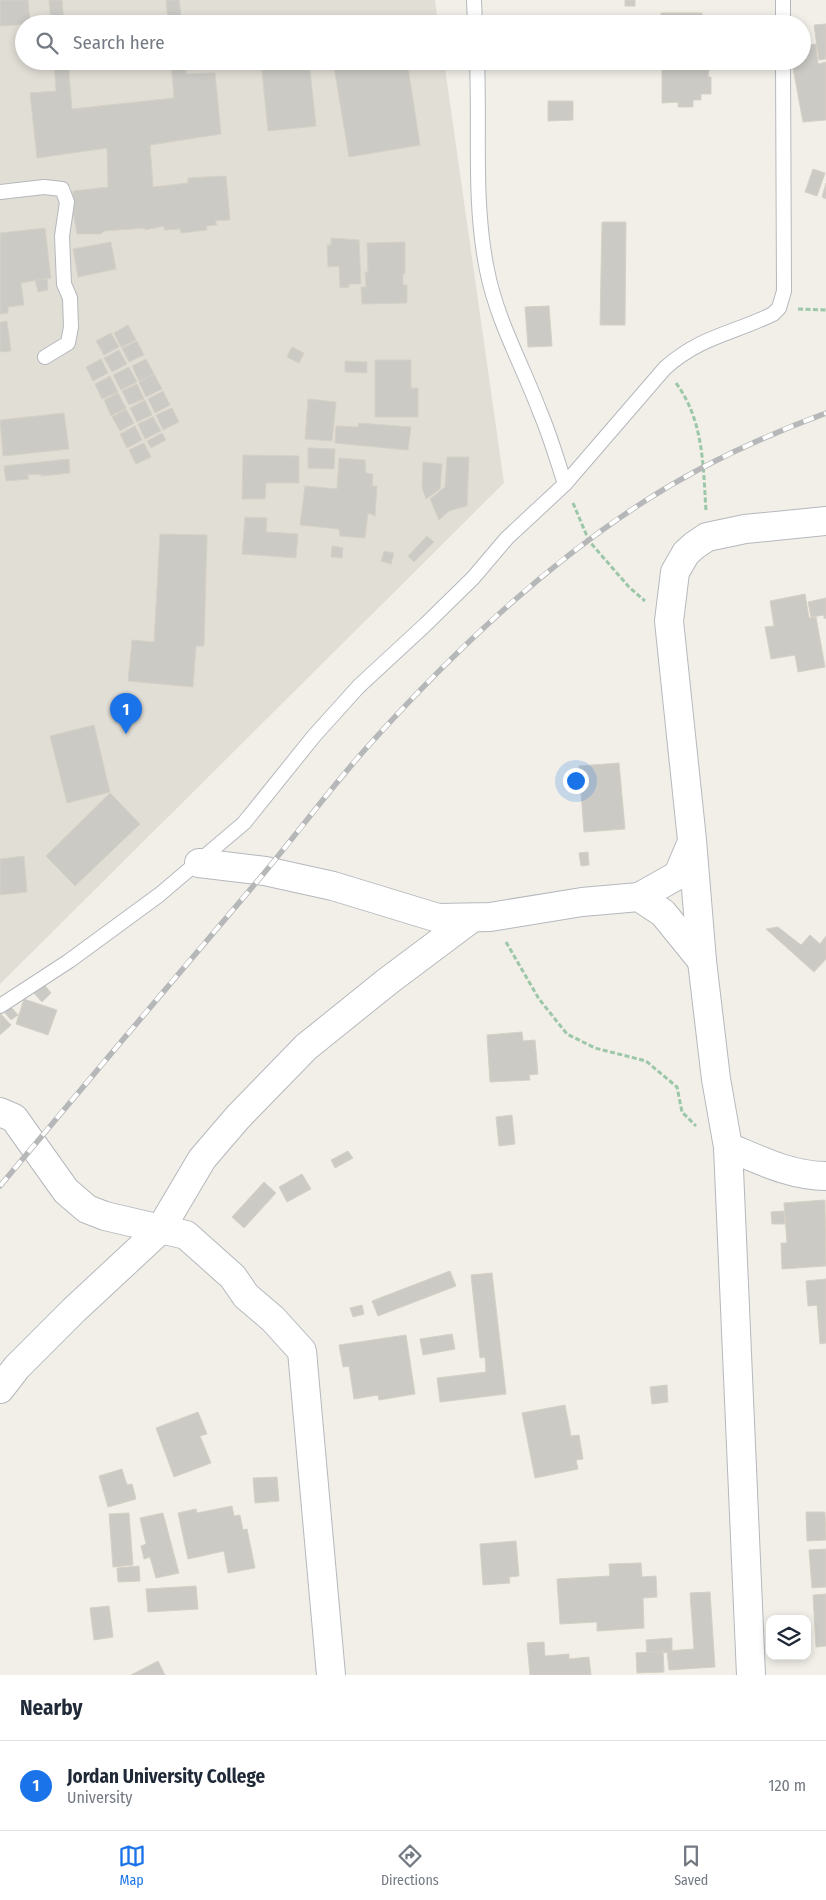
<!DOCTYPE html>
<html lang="en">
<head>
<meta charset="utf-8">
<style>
  body { margin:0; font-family:"Fira Sans Condensed",sans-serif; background:#f2f2f3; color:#1f2937 }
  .controls { position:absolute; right:15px; bottom:15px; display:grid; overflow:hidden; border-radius:10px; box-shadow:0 2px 8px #0003 }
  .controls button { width:45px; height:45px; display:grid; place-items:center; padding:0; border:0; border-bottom:1px solid #e0e1e3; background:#fff; color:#1f2937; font:25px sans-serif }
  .you { position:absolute; left:575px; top:780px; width:18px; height:18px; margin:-12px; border:4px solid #fff; border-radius:50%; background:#1a73e8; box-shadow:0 0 0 8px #1a73e833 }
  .badge { display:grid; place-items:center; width:32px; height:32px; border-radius:50%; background:#1a73e8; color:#fff; font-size:16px; font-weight:700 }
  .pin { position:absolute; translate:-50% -41px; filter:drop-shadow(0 1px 2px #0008) }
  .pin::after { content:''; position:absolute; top:26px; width:18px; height:15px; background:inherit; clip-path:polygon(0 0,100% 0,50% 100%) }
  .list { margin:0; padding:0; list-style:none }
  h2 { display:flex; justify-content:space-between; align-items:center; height:65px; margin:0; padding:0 20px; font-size:21px }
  h2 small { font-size:16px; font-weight:400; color:#747a83 }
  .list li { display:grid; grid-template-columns:32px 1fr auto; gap:15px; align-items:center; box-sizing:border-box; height:90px; padding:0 20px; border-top:1px solid #e0e1e3 }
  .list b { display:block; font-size:19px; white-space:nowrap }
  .list p { margin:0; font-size:16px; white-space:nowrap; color:#747a83 }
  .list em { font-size:16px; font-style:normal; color:#747a83 }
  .icon { flex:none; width:28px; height:28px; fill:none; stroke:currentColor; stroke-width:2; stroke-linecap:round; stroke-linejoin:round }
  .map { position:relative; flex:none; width:826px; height:1675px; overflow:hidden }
  .search { position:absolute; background:#fff; box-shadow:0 2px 8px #0003; left:15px; right:15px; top:15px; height:55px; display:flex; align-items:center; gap:12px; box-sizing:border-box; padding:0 18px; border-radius:28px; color:#747a83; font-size:19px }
  .sheet { height:155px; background:#fff }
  nav { display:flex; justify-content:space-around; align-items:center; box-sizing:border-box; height:70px; border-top:1px solid #e0e1e3; background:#fff; font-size:14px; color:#747a83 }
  nav a { display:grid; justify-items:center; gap:2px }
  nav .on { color:#1a73e8 }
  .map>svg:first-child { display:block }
  .education { fill:#e1ded6 }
  .building { fill:#cccac5; stroke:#d6d1c6 }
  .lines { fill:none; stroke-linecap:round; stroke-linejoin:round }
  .service-casing { stroke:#b5b8bc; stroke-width:16 }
  .minor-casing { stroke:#b5b8bc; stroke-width:30 }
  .path { stroke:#9cc7a9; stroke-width:3; stroke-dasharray:5 2.5; stroke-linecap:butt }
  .service { stroke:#fff; stroke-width:14 }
  .minor { stroke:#fff; stroke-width:28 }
  .rail-casing { stroke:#b6b7b8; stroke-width:5.5 }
  .rail { stroke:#fff; stroke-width:4; stroke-dasharray:11; stroke-linecap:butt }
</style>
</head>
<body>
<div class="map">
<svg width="826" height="1675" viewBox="0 0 826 1675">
  <rect width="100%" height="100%" fill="#f1efe8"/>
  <polygon class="education" points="0,0 435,0 438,24 24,24 24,61 444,61 504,483 0,984"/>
  <g class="building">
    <polygon points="0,0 28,0 30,24 0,26"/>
    <polygon points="49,0 62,0 64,24 51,24"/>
    <polygon points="166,0 179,0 182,24 168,24"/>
    <rect x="625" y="0" width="10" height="6"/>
    <rect x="661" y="13" width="41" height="11"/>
    <polygon points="826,24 826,59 819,60 814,25"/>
    <polygon points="816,44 818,64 826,62 826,120 803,122 793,68 796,67 796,61 802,61 802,46"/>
    <polygon points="54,61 68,61 72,109 174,98 171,61 185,61 186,74 215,73 221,134 150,145 153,187 188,183 188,178 226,176 230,220 215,221 217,225 206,226 207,230 181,233 180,229 164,230 164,226 145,230 145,228 104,231 101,234 77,234 73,212 73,191 108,187 107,148 37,158 30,93 56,91"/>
    <polygon points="261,61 309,61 316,126 268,131"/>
    <polygon points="333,61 407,61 420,145 349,157"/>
    <polygon points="662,61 710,62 708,77 711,77 711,94 701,94 701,100 693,100 693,107 678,107 678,102 662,103"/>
    <polygon points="548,101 573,101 573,120 548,121"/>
    <polygon points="813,169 825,173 817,196 805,192"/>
    <polygon points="826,183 826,199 822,197"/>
    <polygon points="602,222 626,222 625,325 600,325"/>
    <polygon points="45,228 51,278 21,283 24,305 8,307 8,313 0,314 0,233"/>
    <polygon points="331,238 359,240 361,284 349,284 349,287 340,288 339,266 328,267 327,245 331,245"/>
    <polygon points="111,242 116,269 78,277 73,249"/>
    <polygon points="405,242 405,273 403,274 403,285 407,285 407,303 362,304 361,287 366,287 365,272 368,272 367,243"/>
    <polygon points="47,279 48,290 38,292 35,280"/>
    <polygon points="549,306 552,346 528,347 525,307"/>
    <polygon points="7,321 11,351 0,352 0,322"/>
    <polygon points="128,325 136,340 121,347 114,333"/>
    <polygon points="111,333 119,347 104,355 96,341"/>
    <polygon points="137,341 144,355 129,362 122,348"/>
    <polygon points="292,347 304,353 299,363 287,357"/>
    <polygon points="119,350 127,364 112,372 104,358"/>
    <polygon points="101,359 108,373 93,381 86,367"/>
    <polygon points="146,359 154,374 139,381 132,366"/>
    <polygon points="375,360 411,360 411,388 418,388 418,417 375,417"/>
    <polygon points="345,361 367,362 367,373 345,372"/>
    <polygon points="129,367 137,382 121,390 113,375"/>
    <polygon points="154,374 162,389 146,397 139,382"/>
    <polygon points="110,376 118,392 102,399 95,384"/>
    <polygon points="137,384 144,399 129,405 122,391"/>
    <polygon points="163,391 170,405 155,413 148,399"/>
    <polygon points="118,393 126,408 111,416 104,400"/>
    <polygon points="308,399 336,402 332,441 305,439"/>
    <polygon points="145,400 152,415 137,422 130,408"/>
    <polygon points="172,408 179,422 163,430 156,415"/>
    <polygon points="126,409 134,423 120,431 112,417"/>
    <polygon points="64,413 69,449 3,456 0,420"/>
    <polygon points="153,417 161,431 145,439 138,424"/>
    <polygon points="359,423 411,427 408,450 335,443 336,426 358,427"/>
    <polygon points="135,426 142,440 127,448 120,434"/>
    <polygon points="162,433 166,440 151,448 147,441"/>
    <polygon points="144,443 151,457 136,464 129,450"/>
    <polygon points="308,448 335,449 334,469 308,468"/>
    <polygon points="243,455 299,456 299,483 266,483 265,499 242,499"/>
    <polygon points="447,457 469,457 467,506 449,511 439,520 430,499 445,487"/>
    <polygon points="339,458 365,460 366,473 373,474 372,486 377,486 375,516 368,513 365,538 340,536 339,529 300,525 305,486 337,489"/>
    <polygon points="69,459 70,473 41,476 41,474 27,475 29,479 6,481 4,466"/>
    <polygon points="423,462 442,464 440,489 426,499 422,487"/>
    <polygon points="245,517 267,518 266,532 298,534 296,558 242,554"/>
    <polygon points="160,534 207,535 204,646 196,646 193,687 128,681 132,640 154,642"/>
    <polygon points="427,536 434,542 414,562 408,556"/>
    <polygon points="332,546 343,548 342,558 331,557"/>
    <polygon points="384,551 394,553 391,564 381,561"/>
    <polygon points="805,594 809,618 816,617 825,667 798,672 795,655 771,659 765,627 774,626 770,601"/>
    <polygon points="826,598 826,618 824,619 824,615 811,617 808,602"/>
    <polygon points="94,725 110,792 67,803 50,736"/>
    <polygon points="619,763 625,829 584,832 579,766"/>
    <polygon points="110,793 140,824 75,886 46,856"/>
    <polygon points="588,852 589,865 581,866 579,853"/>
    <polygon points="24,856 27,892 0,895 0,859"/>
    <polygon points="778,927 801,945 810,935 820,944 826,936 826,959 814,972 766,929"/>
    <polygon points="43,983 51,993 42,1002 33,992"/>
    <polygon points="24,999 57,1010 48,1035 16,1024"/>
    <polygon points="11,1007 18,1015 11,1020 5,1013"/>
    <polygon points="0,1013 11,1025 0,1035"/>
    <polygon points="522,1032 523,1041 535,1040 538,1074 529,1075 530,1080 490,1082 487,1035"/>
    <polygon points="512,1115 515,1144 499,1146 496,1117"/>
    <polygon points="348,1151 353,1158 335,1168 331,1160"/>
    <polygon points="302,1174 311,1189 287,1202 279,1187"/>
    <polygon points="264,1182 276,1193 244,1228 232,1217"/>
    <polygon points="825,1200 826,1266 782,1269 781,1243 787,1243 784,1203"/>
    <polygon points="784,1211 785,1224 772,1224 771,1212"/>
    <polygon points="450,1271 456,1286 378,1316 372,1301"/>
    <polygon points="492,1273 506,1394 440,1402 437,1378 486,1372 485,1357 480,1358 471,1275"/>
    <polygon points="826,1279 826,1343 820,1344 817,1305 808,1306 806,1281"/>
    <polygon points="362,1305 364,1314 353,1317 350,1308"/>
    <polygon points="452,1334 455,1349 423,1355 420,1339"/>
    <polygon points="406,1335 415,1394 379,1400 378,1395 354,1399 349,1366 343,1367 339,1345"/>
    <polygon points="667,1385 668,1402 652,1404 650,1387"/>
    <polygon points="565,1405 571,1436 579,1435 583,1459 576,1460 578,1469 535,1478 522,1413"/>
    <polygon points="198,1412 207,1434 200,1436 211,1463 174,1477 156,1428"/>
    <polygon points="122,1469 127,1485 132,1484 136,1499 108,1507 99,1476"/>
    <polygon points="277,1477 279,1501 255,1503 253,1478"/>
    <polygon points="232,1506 234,1516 240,1515 243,1530 247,1529 255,1568 228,1573 224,1551 188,1559 178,1513 196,1509 197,1513"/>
    <polygon points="806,1512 825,1512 826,1540 807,1541"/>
    <polygon points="129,1513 133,1565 113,1567 109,1514"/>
    <polygon points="163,1513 179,1573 156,1578 150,1557 144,1559 141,1546 146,1544 140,1518"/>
    <polygon points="516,1541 519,1576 509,1577 510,1583 483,1585 480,1544"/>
    <polygon points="826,1549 826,1587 812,1588 809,1550"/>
    <polygon points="641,1563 642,1577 656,1576 657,1597 643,1598 644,1628 597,1631 597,1622 560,1624 557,1579 610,1576 609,1564"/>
    <polygon points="139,1566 140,1581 118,1582 117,1568"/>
    <polygon points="196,1586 198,1609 148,1612 146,1589"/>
    <polygon points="710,1592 715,1667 669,1670 667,1651 694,1649 690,1593"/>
    <polygon points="826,1594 826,1646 816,1647 813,1595"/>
    <polygon points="109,1606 113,1637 94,1640 90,1608"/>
    <polygon points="672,1638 672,1652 647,1654 646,1640"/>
    <polygon points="544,1642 545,1656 569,1654 569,1659 589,1657 591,1675 530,1675 527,1643"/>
    <polygon points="663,1651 664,1672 637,1673 636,1653"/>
    <polygon points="158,1661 165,1675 131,1675"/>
  </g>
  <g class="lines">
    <defs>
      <g id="service">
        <polyline points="474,0 475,24"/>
        <polyline points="783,0 783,24"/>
        <path d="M477,61C480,131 473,201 487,270C497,321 522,364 540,412C550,435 557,460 565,484"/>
        <polyline points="0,192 44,187 62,189 67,202 62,236 64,284 70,298 71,327 68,343 45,357"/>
        <path d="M0,1006L69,961L159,895L244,823L314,736L359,686L425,625L473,578L507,538L565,484L665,368C701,336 732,334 773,314L779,308L784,291L783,61"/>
      </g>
      <g id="minor">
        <polyline points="199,863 265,871 333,886 438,918 490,917 582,902 639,897 663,913 702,961"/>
        <polyline points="639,897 678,875 691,844"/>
        <polyline points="0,1112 14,1118 66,1191 87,1209 105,1216 186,1235 233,1277 246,1296 273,1319 302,1351 331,1675"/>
        <path d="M728,1147C760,1160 791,1176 826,1176"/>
        <polyline points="0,1389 17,1367 74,1310 160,1230 202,1159 238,1117 306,1047 388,981 472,918"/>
        <polyline points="751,1675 728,1147 716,1079 702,961 692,840 669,621 675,572 686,553 695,545 707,537 745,529 826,521"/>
      </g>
    </defs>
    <use href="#service" class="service-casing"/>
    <use href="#minor" class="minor-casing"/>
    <g class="path">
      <polyline points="798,309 826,310"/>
      <path d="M676,383C704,421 703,466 706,511"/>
      <polyline points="573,503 589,541 629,587 645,601"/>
      <polyline points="506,942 539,999 567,1034 595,1048 646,1061 677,1087 682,1112 696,1126"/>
    </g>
    <use href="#service" class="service"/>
    <use href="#minor" class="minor"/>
    <defs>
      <path id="rail" d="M0,1186C86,1083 173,980 260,878C297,834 331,787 370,744C451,654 542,567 645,501C701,465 764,436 826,413"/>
    </defs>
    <use href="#rail" class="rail-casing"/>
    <use href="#rail" class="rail"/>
  </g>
</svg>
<div class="controls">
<button><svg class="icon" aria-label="layers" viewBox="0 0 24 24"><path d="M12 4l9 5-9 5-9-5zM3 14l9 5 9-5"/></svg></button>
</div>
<div class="you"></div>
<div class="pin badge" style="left:126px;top:734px">1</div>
<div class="search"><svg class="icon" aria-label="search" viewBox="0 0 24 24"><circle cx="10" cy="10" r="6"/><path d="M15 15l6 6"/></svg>Search here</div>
</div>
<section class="sheet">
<h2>Nearby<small></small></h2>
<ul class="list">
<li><span class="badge">1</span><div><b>Jordan University College</b><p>University</p></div><em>120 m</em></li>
</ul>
</section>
<nav>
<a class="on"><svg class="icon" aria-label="map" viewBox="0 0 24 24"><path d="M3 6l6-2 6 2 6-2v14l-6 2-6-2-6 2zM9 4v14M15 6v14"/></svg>Map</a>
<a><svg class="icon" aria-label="directions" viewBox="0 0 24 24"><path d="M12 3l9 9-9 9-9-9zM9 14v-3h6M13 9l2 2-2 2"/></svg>Directions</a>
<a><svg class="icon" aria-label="saved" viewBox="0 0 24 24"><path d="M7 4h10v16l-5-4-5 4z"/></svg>Saved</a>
</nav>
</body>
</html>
